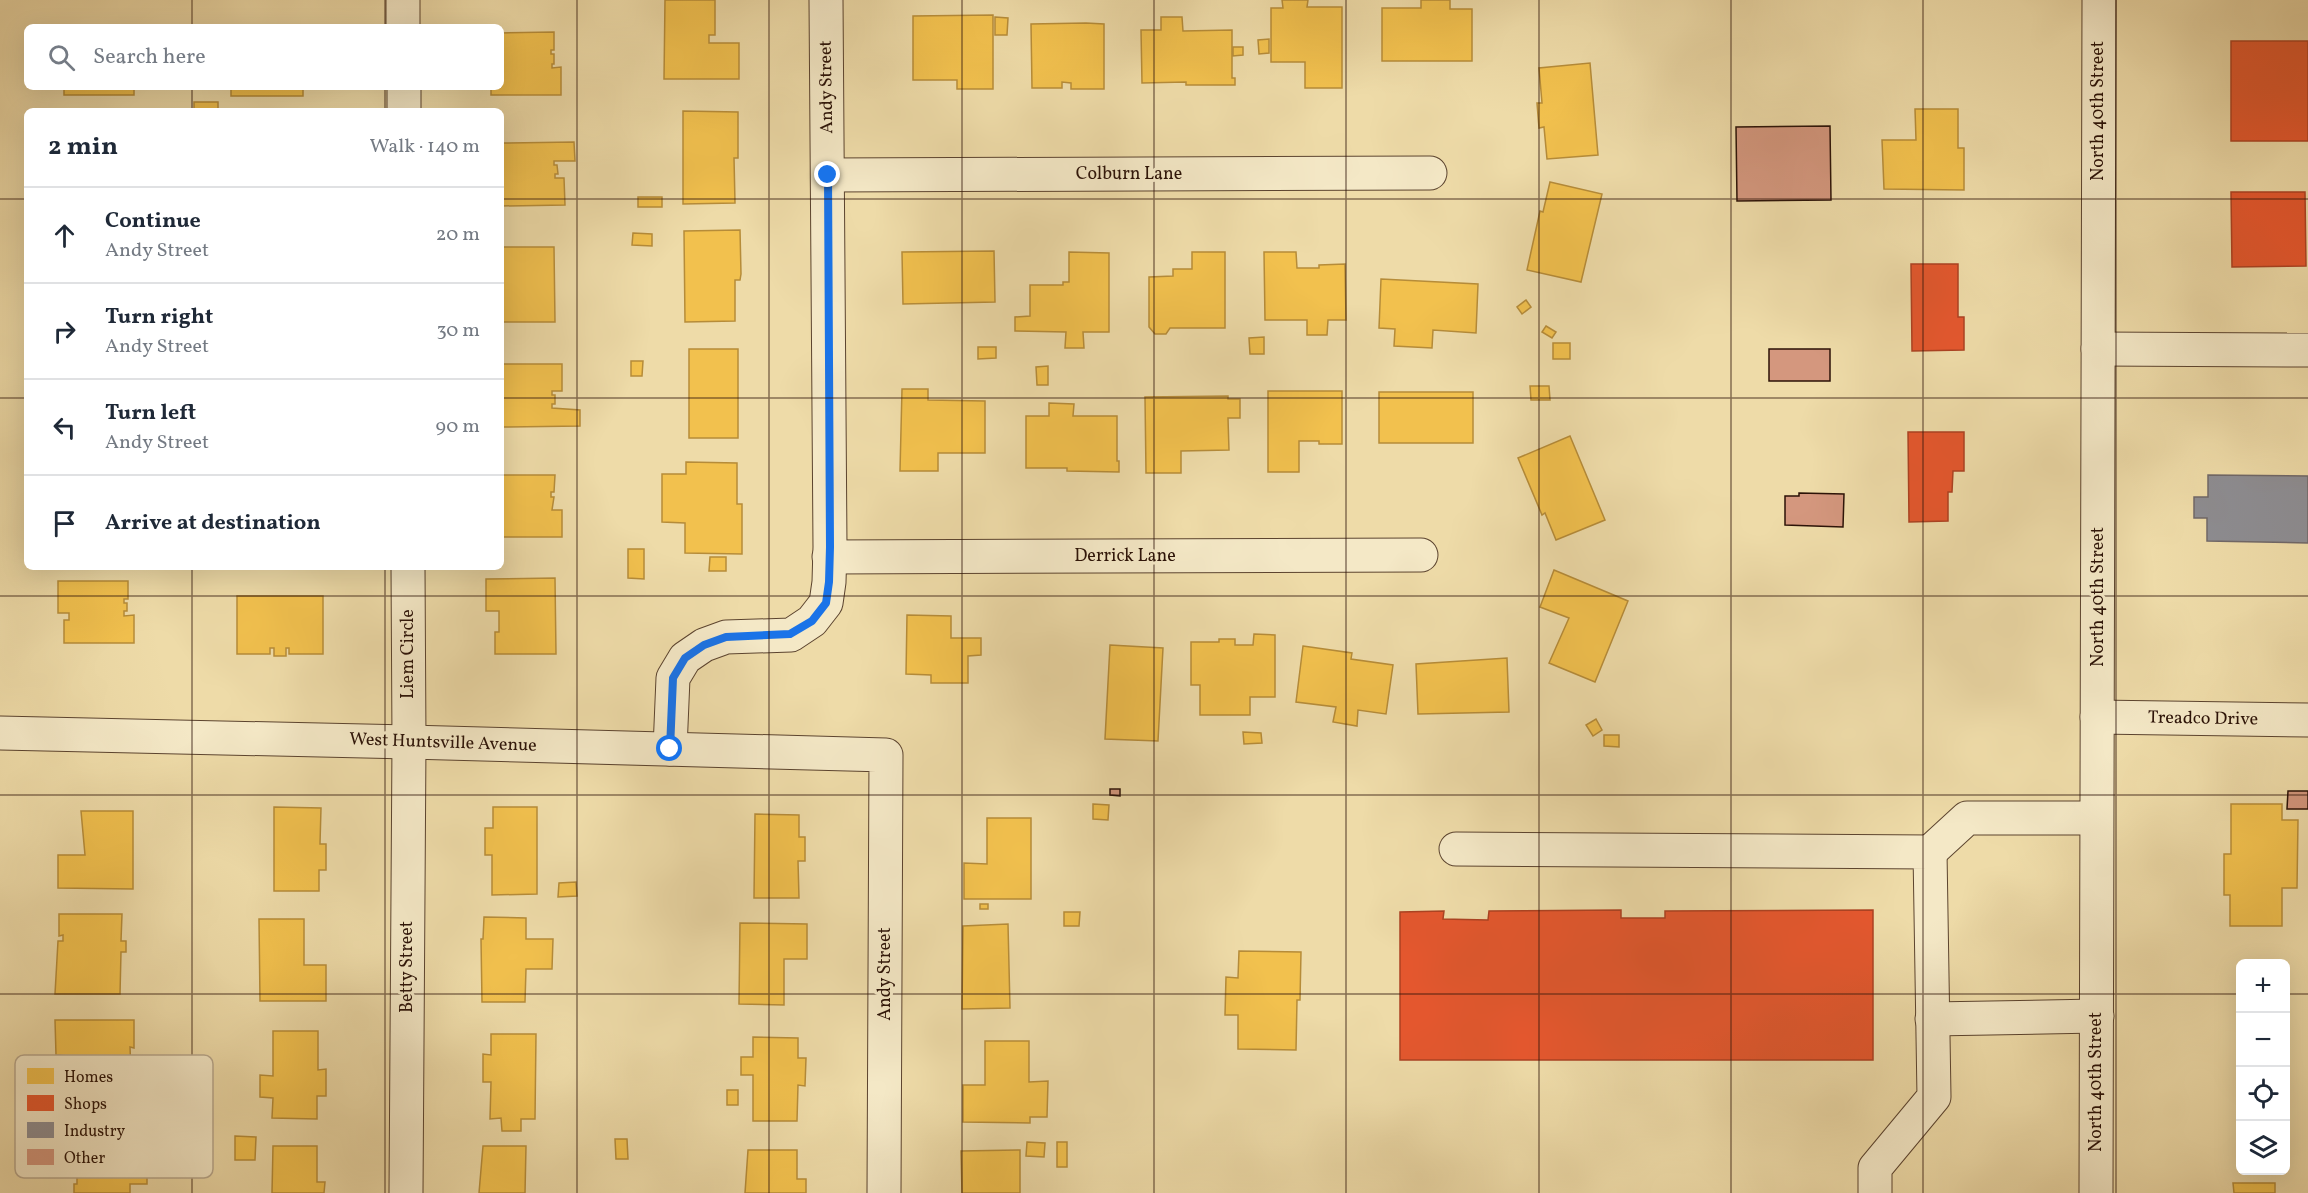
<!DOCTYPE html>
<html lang="en">
<head>
<meta charset="utf-8">
<style>
  body { margin:0; font-family:Vollkorn,serif; background:#f2f2f3; color:#1f2937 }
  .controls { position:absolute; right:18px; bottom:18px; display:grid; overflow:hidden; border-radius:9px; box-shadow:0 6px 24px #0002 }
  .controls button { width:54px; height:54px; display:grid; place-items:center; padding:0; border:0; border-bottom:2px solid #e0e1e3; background:#fff; color:#1f2937; font:30px sans-serif }
  .stop { position:absolute; width:18px; height:18px; margin:-14px; border:4px solid #1a73e8; border-radius:50%; background:#fff }
  .stop.end { background:#1a73e8; border-color:#fff; box-shadow:0 2px 6px #0008 }
  .list { margin:0; padding:0; list-style:none }
  h2 { display:flex; justify-content:space-between; align-items:center; height:78px; margin:0; padding:0 24px; font-size:26px }
  h2 small { font-size:20px; font-weight:400; color:#747a83 }
  .list li { display:grid; grid-template-columns:39px 1fr auto; gap:18px; align-items:center; box-sizing:border-box; height:96px; padding:0 24px; border-top:2px solid #e0e1e3 }
  .list b { display:block; font-size:22px; white-space:nowrap }
  .list p { margin:0; font-size:20px; white-space:nowrap; color:#747a83 }
  .list em { font-size:20px; font-style:normal; color:#747a83 }
  .icon { flex:none; width:33px; height:33px; fill:none; stroke:currentColor; stroke-width:2; stroke-linecap:round; stroke-linejoin:round }
  .map { position:relative; flex:none; width:2308px; height:1193px; overflow:hidden }
  .search { position:absolute; background:#fff; box-shadow:0 6px 24px #0002; left:24px; top:24px; width:480px; height:66px; display:flex; align-items:center; gap:15px; box-sizing:border-box; padding:0 21px; border-radius:9px; color:#747a83; font-size:22px }
  .panel { position:absolute; background:#fff; box-shadow:0 6px 24px #0002; left:24px; top:108px; width:480px; height:462px; border-radius:9px }
  .map>svg:first-child { display:block }
  .homes { fill:#f2c14e; stroke:#b68c39; stroke-width:1.5 }
  .shops { fill:#e4572e; stroke:#ac4222; stroke-width:1.5 }
  .industry { fill:#8d8d92; stroke:#706868; stroke-width:1.5 }
  .building { fill:#d4977e; stroke:#2b1207; stroke-width:1.5 }
  .lines { fill:none; stroke-linecap:round; stroke-linejoin:round }
  .minor-casing { stroke:#5c442f; stroke-width:35 }
  .minor { stroke:#f4e8c6; stroke-width:33 }
  .route { stroke:#1a73e8; stroke-width:8 }
  .grid { fill:none; stroke:#2b1207; stroke-width:1.5; stroke-opacity:0.55 }
  .labels { text-anchor:middle; dominant-baseline:central; stroke-width:6; stroke-linejoin:round; paint-order:stroke }
  .street-label { font-size:18px; fill:#2b1207; stroke:#f4e8c6 }
  .key { fill:#f4e8c6; stroke:#b8a88d; stroke-width:1.5 }
  .key-label { font-size:16px; fill:#2b1207 }
</style>
</head>
<body>
<div class="map">
<svg width="2308" height="1193" viewBox="0 0 2308 1193">
  <rect width="100%" height="100%" fill="#eedba8"/>
  <filter id="stains"><feTurbulence type="fractalNoise" baseFrequency=".00333" numOctaves="4"/><feColorMatrix values="0 0 0 0 .2 0 0 0 0 .09 0 0 0 0 .02 0 0 0 .5 -.17"/></filter>
  <radialGradient id="worn" r=".72"><stop offset=".6" stop-color="#630" stop-opacity="0"/><stop offset="1" stop-color="#630" stop-opacity=".3"/></radialGradient>
  <g class="homes">
    <polygon points="665,0 715,0 715,35 709,35 709,43 739,43 739,79 664,79"/>
    <polygon points="1282,0 1308,0 1307,7 1342,7 1342,88 1305,88 1305,62 1271,62 1271,8 1283,8"/>
    <polygon points="1421,0 1450,0 1450,9 1472,9 1472,61 1382,61 1382,8 1421,8"/>
    <polygon points="993,15 993,89 957,89 957,80 913,80 913,16"/>
    <polygon points="995,17 1008,18 1007,35 995,35"/>
    <polygon points="1161,17 1182,17 1183,31 1232,30 1232,78 1235,78 1235,85 1186,85 1186,82 1142,83 1141,30 1161,30"/>
    <polygon points="1086,23 1104,24 1104,89 1071,89 1071,83 1062,82 1062,88 1032,88 1031,24"/>
    <polygon points="554,32 554,50 551,50 551,54 554,54 554,64 552,64 552,68 561,67 561,95 491,95 491,87 501,87 501,33"/>
    <polygon points="1269,39 1269,53 1259,54 1258,40"/>
    <polygon points="1233,47 1243,47 1243,55 1233,56"/>
    <polygon points="1590,63 1598,155 1547,159 1544,127 1539,128 1537,103 1542,103 1539,68"/>
    <rect x="64" y="87" width="70" height="8"/>
    <rect x="231" y="87" width="72" height="9"/>
    <rect x="194" y="102" width="24" height="9"/>
    <polygon points="1915,109 1958,109 1958,148 1964,148 1964,190 1884,189 1882,140 1916,140"/>
    <polygon points="683,111 738,112 738,158 734,158 735,203 683,204"/>
    <polygon points="574,142 575,161 554,161 554,165 557,165 558,174 555,174 555,178 564,178 565,205 501,206 501,143"/>
    <polygon points="1550,182 1602,194 1581,282 1527,270 1540,211 1543,212"/>
    <rect x="638" y="197" width="24" height="10"/>
    <polygon points="740,230 741,274 740,280 735,280 735,321 685,322 684,231"/>
    <polygon points="633,233 652,234 652,246 632,245"/>
    <polygon points="501,247 554,247 555,322 501,322"/>
    <polygon points="994,251 995,302 903,304 902,252"/>
    <polygon points="1069,252 1109,253 1109,332 1083,332 1084,348 1065,348 1066,332 1015,331 1015,317 1030,316 1030,285 1063,285 1063,282 1069,282"/>
    <polygon points="1192,252 1225,252 1225,328 1170,328 1166,334 1155,334 1149,327 1149,277 1173,276 1173,269 1192,269"/>
    <polygon points="1264,252 1296,252 1297,268 1319,268 1319,265 1345,264 1346,320 1328,320 1327,335 1307,335 1307,320 1265,320"/>
    <polygon points="1381,279 1478,284 1476,333 1433,330 1432,348 1394,346 1395,329 1379,328"/>
    <polygon points="1526,300 1531,307 1522,314 1517,307"/>
    <polygon points="1546,326 1556,332 1552,338 1542,332"/>
    <polygon points="1264,337 1264,354 1250,354 1249,338"/>
    <rect x="1553" y="343" width="17" height="16"/>
    <polygon points="978,347 996,347 996,358 978,359"/>
    <rect x="689" y="349" width="49" height="89"/>
    <polygon points="631,361 643,361 642,376 631,376"/>
    <polygon points="501,364 562,364 562,391 552,391 552,395 555,395 555,404 552,404 552,408 580,410 580,426 501,427"/>
    <polygon points="1048,366 1048,385 1037,385 1036,367"/>
    <polygon points="1530,386 1549,386 1550,400 1531,400"/>
    <polygon points="902,389 928,389 928,400 985,401 985,453 938,453 938,471 900,471"/>
    <polygon points="1268,391 1342,391 1342,444 1319,444 1319,441 1299,441 1299,472 1268,472"/>
    <rect x="1379" y="392" width="94" height="51"/>
    <polygon points="1228,396 1228,399 1240,399 1240,418 1228,418 1229,450 1181,451 1181,473 1146,473 1145,397"/>
    <polygon points="1049,403 1074,404 1073,416 1117,416 1117,461 1119,461 1119,472 1067,471 1067,468 1026,468 1026,416 1049,416"/>
    <polygon points="1570,436 1605,520 1556,540 1545,513 1542,515 1518,458"/>
    <polygon points="686,462 737,463 737,504 742,504 742,554 685,553 685,523 662,522 662,474 686,474"/>
    <polygon points="501,475 555,475 554,492 551,492 551,497 554,497 552,510 562,510 562,537 501,537"/>
    <polygon points="628,549 644,549 644,579 628,578"/>
    <polygon points="710,557 726,557 726,571 709,571"/>
    <polygon points="1554,570 1628,601 1595,682 1549,663 1569,618 1540,607"/>
    <polygon points="555,578 556,654 495,654 495,632 499,632 499,611 486,611 486,579"/>
    <polygon points="58,581 128,581 128,599 124,599 124,603 127,603 127,611 124,611 124,616 134,615 134,643 64,643 64,620 69,620 69,613 58,613"/>
    <polygon points="237,596 323,596 323,654 289,654 289,648 286,648 286,656 274,656 274,648 270,648 270,654 237,654"/>
    <polygon points="907,615 951,616 951,638 981,638 981,655 968,656 968,683 931,683 931,675 906,674"/>
    <polygon points="1254,634 1275,635 1275,697 1250,697 1250,715 1200,715 1200,685 1191,685 1191,642 1219,642 1219,639 1235,639 1235,645 1253,645"/>
    <polygon points="1110,645 1163,648 1158,741 1105,739"/>
    <polygon points="1303,646 1352,653 1351,659 1393,665 1386,714 1358,710 1357,726 1333,722 1336,707 1296,702"/>
    <polygon points="1507,658 1509,712 1418,714 1416,664"/>
    <polygon points="1596,719 1602,730 1593,736 1586,725"/>
    <polygon points="1243,732 1261,733 1262,743 1244,744"/>
    <polygon points="1604,735 1619,735 1619,747 1604,746"/>
    <polygon points="1093,804 1109,805 1108,820 1093,819"/>
    <polygon points="2231,804 2282,804 2282,820 2298,820 2297,888 2282,888 2282,926 2230,926 2230,895 2224,895 2224,854 2231,854"/>
    <polygon points="274,807 321,808 320,844 326,844 326,870 319,870 319,891 274,891"/>
    <polygon points="493,807 537,807 537,894 492,895 492,855 485,855 485,828 493,828"/>
    <polygon points="81,811 133,811 133,889 58,888 58,855 85,855"/>
    <polygon points="755,814 799,815 799,837 805,837 805,861 798,861 799,898 754,898"/>
    <polygon points="987,818 1031,818 1031,899 964,899 964,863 987,864"/>
    <polygon points="576,882 577,896 558,897 559,883"/>
    <rect x="980" y="904" width="8" height="5"/>
    <polygon points="1064,912 1080,912 1079,926 1064,926"/>
    <polygon points="59,914 122,914 121,941 126,941 126,952 121,952 120,994 55,994 58,941 63,941 63,935 59,936"/>
    <polygon points="484,917 526,918 526,939 553,939 552,969 526,969 525,1002 482,1002 481,939 483,939"/>
    <polygon points="259,919 304,919 304,965 326,965 326,1001 260,1001"/>
    <polygon points="740,923 807,924 807,959 784,959 784,1005 739,1004"/>
    <polygon points="1008,924 1010,1008 962,1009 963,926"/>
    <polygon points="1239,951 1301,952 1300,1000 1297,1000 1296,1050 1238,1049 1238,1015 1225,1015 1226,977 1238,978"/>
    <polygon points="55,1020 134,1020 134,1048 130,1047 132,1098 68,1098 69,1056 56,1055"/>
    <polygon points="273,1031 318,1031 318,1070 326,1069 326,1096 317,1096 317,1119 272,1118 273,1098 260,1097 260,1075 273,1076"/>
    <polygon points="491,1034 536,1034 535,1119 521,1119 521,1131 502,1131 501,1118 490,1119 491,1082 483,1082 483,1054 491,1055"/>
    <polygon points="753,1037 798,1038 798,1058 806,1058 805,1086 798,1085 797,1121 753,1121 753,1075 741,1075 741,1057 753,1057"/>
    <polygon points="985,1041 1029,1041 1029,1082 1048,1081 1047,1117 1030,1117 1030,1123 963,1122 963,1085 985,1085"/>
    <rect x="727" y="1090" width="11" height="15"/>
    <polygon points="54,1129 132,1129 131,1159 147,1159 147,1184 130,1184 130,1193 74,1193 74,1184 77,1184 77,1164 54,1164"/>
    <polygon points="235,1136 256,1137 255,1160 235,1160"/>
    <polygon points="615,1139 627,1139 628,1159 616,1159"/>
    <polygon points="1027,1142 1045,1143 1044,1157 1026,1156"/>
    <rect x="1057" y="1142" width="10" height="25"/>
    <polygon points="273,1146 317,1146 317,1182 325,1182 324,1193 272,1193"/>
    <polygon points="483,1146 526,1146 525,1193 479,1193"/>
    <polygon points="748,1150 797,1150 797,1179 806,1179 806,1193 745,1193"/>
    <polygon points="1020,1150 1020,1193 962,1193 961,1151"/>
    <polygon points="2233,1183 2275,1183 2275,1193 2234,1193"/>
  </g>
  <g class="shops">
    <rect x="2231" y="41" width="77" height="100"/>
    <polygon points="2231,192 2305,192 2306,266 2232,267"/>
    <polygon points="1911,264 1958,264 1958,317 1964,317 1964,350 1912,351"/>
    <polygon points="1908,432 1964,432 1964,471 1953,471 1952,492 1948,492 1948,521 1909,522"/>
    <polygon points="1621,910 1621,918 1665,918 1665,911 1873,910 1873,1060 1400,1060 1400,912 1444,911 1443,919 1488,920 1489,911"/>
  </g>
  <polygon class="industry" points="2208,475 2308,476 2308,543 2207,541 2207,518 2194,518 2194,497 2208,497"/>
  <g class="building">
    <polygon points="1830,126 1831,200 1737,201 1736,127"/>
    <rect x="1769" y="349" width="61" height="32"/>
    <polygon points="1799,493 1844,494 1843,527 1785,525 1785,496 1799,496"/>
    <polygon points="1110,789 1120,789 1120,796 1110,795"/>
    <polygon points="2288,791 2308,791 2308,809 2287,809"/>
  </g>
  <g class="lines">
    <defs>
      <g id="minor">
        <polyline points="403,0 403,27"/>
        <polyline points="404,87 404,111"/>
        <polyline points="828,175 1430,173"/>
        <polyline points="2098,349 2308,350"/>
        <polyline points="829,557 1421,555"/>
        <polyline points="2097,717 2308,720"/>
        <polyline points="0,733 409,742 886,755 884,1193"/>
        <polyline points="670,749 673,678 685,658 704,645 726,637 791,635 812,621 826,603 829,582 830,547 826,0"/>
        <polyline points="1456,849 1930,852 1934,1097 1875,1168 1875,1193"/>
        <polyline points="1930,852 1967,818 2095,818"/>
        <polyline points="1932,1019 2097,1016"/>
        <polyline points="406,1193 409,742 408,567"/>
        <polyline points="2096,1193 2099,0"/>
      </g>
    </defs>
    <use href="#minor" class="minor-casing"/>
    <use href="#minor" class="minor"/>
  </g>
  <g class="lines">
    <polyline class="route" points="670,749 673,678 685,658 704,645 726,637 790,634 812,621 826,603 829,582 830,547 828,175"/>
  </g>
  <path class="grid" d="M192,0V27M385,0V27M577,0V1193M769,0V1193M962,0V1193M1154,0V1193M1346,0V1193M1539,0V1193M1731,0V1193M1923,0V1193M2116,0V1193M192,87V111M385,87V111M0,199H27M501,199H2308M0,398H27M501,398H2308M192,567V1193M385,567V1193M0,596H2308M0,795H2308M0,994H2240M2286,994H2308"/>
  <g class="labels">
    <g class="street-label">
      <text transform="translate(827 87) rotate(-91)">Andy Street</text>
      <text transform="translate(2098 111) rotate(-90)">North 40th Street</text>
      <text x="1129" y="174">Colburn Lane</text>
      <text x="1125" y="556">Derrick Lane</text>
      <text transform="translate(2098 597) rotate(-90)">North 40th Street</text>
      <text transform="translate(408 654) rotate(-90)">Liem Circle</text>
      <text transform="translate(2203 719) rotate(1)">Treadco Drive</text>
      <text transform="translate(443 743) rotate(2)">West Huntsville Avenue</text>
      <text transform="translate(407 967) rotate(-90)">Betty Street</text>
      <text transform="translate(885 974) rotate(-90)">Andy Street</text>
      <text transform="translate(2096 1082) rotate(-90)">North 40th Street</text>
    </g>
  </g>
  <rect x="15" y="1055" width="198" height="123" rx="9" class="key"/>
  <rect x="27" y="1068" width="27" height="16" fill="#f2c14e"/>
  <rect x="27" y="1095" width="27" height="16" fill="#e4572e"/>
  <rect x="27" y="1122" width="27" height="16" fill="#8d8d92"/>
  <rect x="27" y="1149" width="27" height="16" fill="#d4977e"/>
  <g class="key-label">
    <text x="64" y="1082">Homes</text>
    <text x="64" y="1109">Shops</text>
    <text x="64" y="1136">Industry</text>
    <text x="64" y="1163">Other</text>
  </g>
  <rect width="100%" height="100%" filter="url(#stains)"/>
  <rect width="100%" height="100%" fill="url(#worn)"/>
</svg>
<div class="controls">
<button>+</button>
<button>−</button>
<button><svg class="icon" aria-label="locate" viewBox="0 0 24 24"><circle cx="12" cy="12" r="6"/><path d="M12 2v4M12 18v4M2 12h4M18 12h4"/></svg></button>
<button><svg class="icon" aria-label="layers" viewBox="0 0 24 24"><path d="M12 4l9 5-9 5-9-5zM3 14l9 5 9-5"/></svg></button>
</div>
<div class="stop" style="left:670px;top:749px"></div>
<div class="stop end" style="left:828px;top:175px"></div>
<div class="search"><svg class="icon" aria-label="search" viewBox="0 0 24 24"><circle cx="10" cy="10" r="6"/><path d="M15 15l6 6"/></svg>Search here</div>
<section class="panel">
<h2>2 min<small>Walk · 140 m</small></h2>
<ul class="list">
<li><svg class="icon" aria-label="ahead" viewBox="0 0 24 24"><path d="M12 20V5M6 11l6-6 6 6"/></svg><div><b>Continue</b><p>Andy Street</p></div><em>20 m</em></li>
<li><svg class="icon" aria-label="right" viewBox="0 0 24 24"><path d="M7 20v-9h11M14 6l5 5-5 5"/></svg><div><b>Turn right</b><p>Andy Street</p></div><em>30 m</em></li>
<li><svg class="icon" aria-label="left" viewBox="0 0 24 24"><path d="M17 20v-9H6M10 6l-5 5 5 5"/></svg><div><b>Turn left</b><p>Andy Street</p></div><em>90 m</em></li>
<li><svg class="icon" aria-label="arrive" viewBox="0 0 24 24"><path d="M6 21V4h12l-3 4 3 4H6"/></svg><div><b>Arrive at destination</b></div></li>
</ul>
</section>
</div>
</body>
</html>
